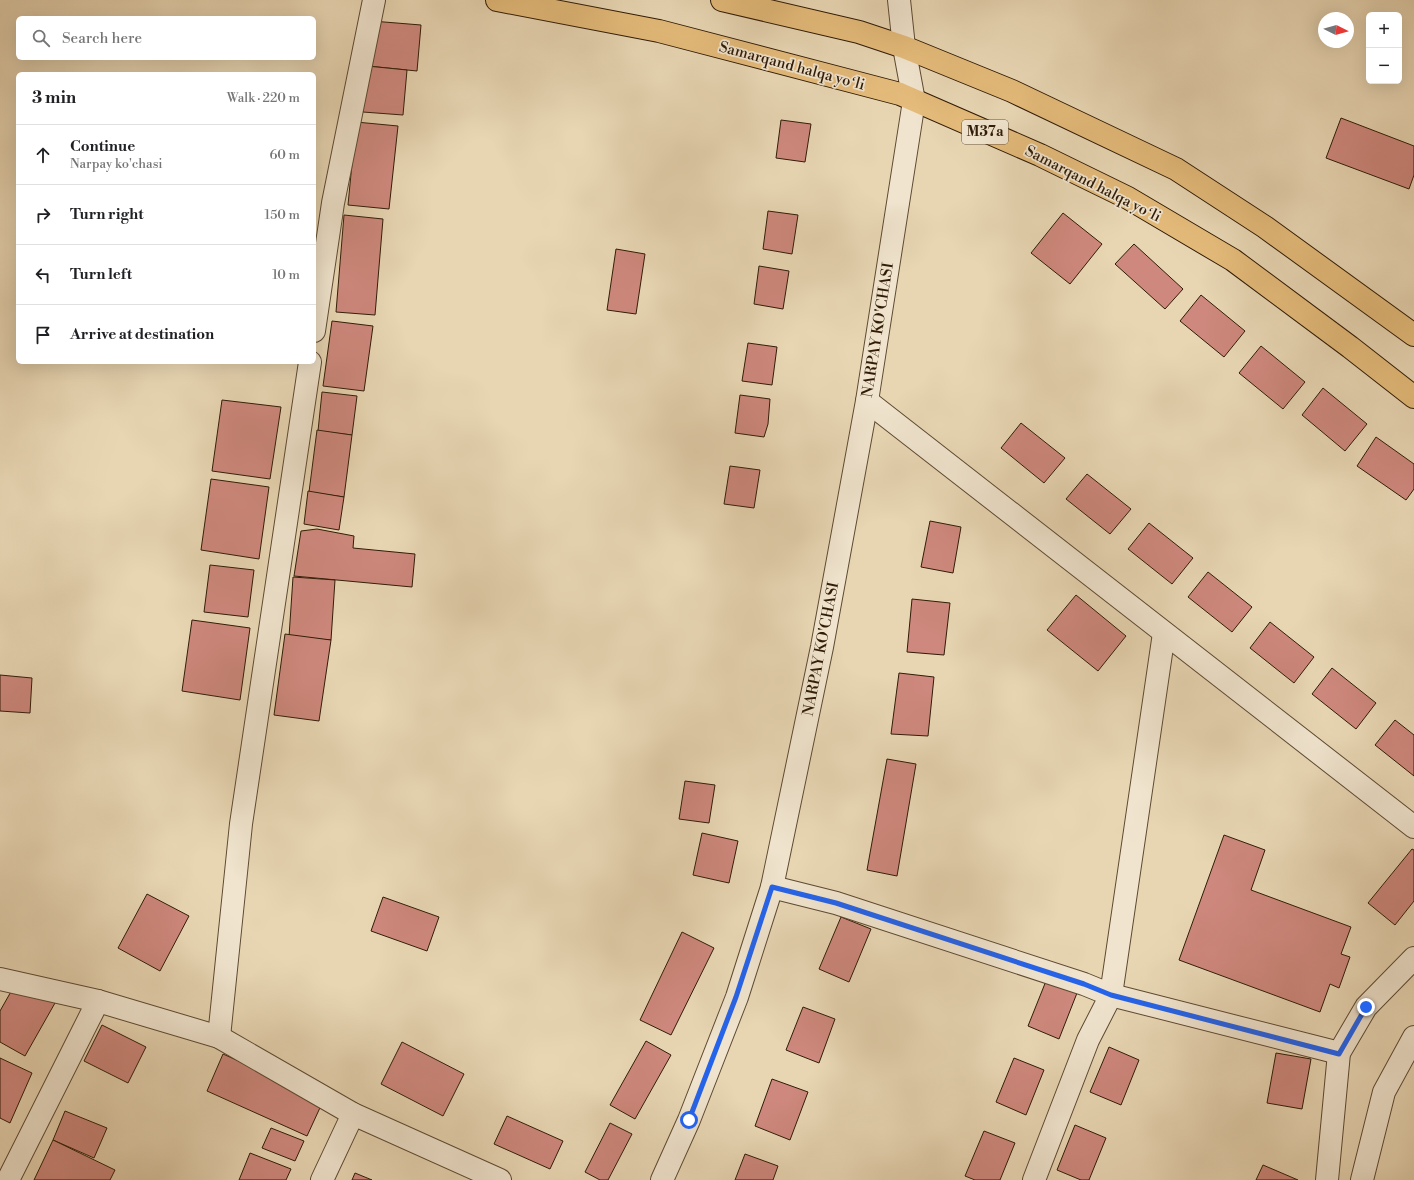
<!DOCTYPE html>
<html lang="en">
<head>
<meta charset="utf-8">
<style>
  body { margin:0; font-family:"Libre Bodoni",serif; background:#f2f2f2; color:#202124 }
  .controls { position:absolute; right:12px; top:12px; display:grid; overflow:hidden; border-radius:6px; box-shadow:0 4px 16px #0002 }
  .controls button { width:36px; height:36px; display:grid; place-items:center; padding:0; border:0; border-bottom:1px solid #e0e0e0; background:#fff; color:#202124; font:20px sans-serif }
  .compass { position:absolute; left:1318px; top:12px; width:36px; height:36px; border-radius:50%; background:#fff; box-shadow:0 4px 16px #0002; rotate:95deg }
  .stop { position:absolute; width:12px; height:12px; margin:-9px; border:3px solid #2563eb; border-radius:50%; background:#fff }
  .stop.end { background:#2563eb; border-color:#fff; box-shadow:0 1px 4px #0008 }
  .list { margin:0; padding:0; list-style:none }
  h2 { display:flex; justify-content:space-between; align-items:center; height:52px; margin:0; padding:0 16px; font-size:17px }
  h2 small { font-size:13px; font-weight:400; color:#757577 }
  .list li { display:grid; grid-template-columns:26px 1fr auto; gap:12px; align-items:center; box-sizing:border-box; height:60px; padding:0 16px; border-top:1px solid #e0e0e0 }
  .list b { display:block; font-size:15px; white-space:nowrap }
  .list p { margin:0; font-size:13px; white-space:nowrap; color:#757577 }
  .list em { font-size:13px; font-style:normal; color:#757577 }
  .icon { flex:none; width:22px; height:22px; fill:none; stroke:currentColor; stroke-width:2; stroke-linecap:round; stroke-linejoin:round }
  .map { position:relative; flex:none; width:1414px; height:1180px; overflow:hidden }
  .search { position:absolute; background:#fff; box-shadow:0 4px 16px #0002; left:16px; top:16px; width:300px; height:44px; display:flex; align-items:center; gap:10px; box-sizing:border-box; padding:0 14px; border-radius:6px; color:#757577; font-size:15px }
  .panel { position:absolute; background:#fff; box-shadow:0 4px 16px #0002; left:16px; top:72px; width:300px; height:292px; border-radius:6px }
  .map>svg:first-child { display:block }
  .building { fill:#ce887d; stroke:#301b07 }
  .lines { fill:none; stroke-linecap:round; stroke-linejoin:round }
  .minor-casing { stroke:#5e4a32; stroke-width:24 }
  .tertiary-casing { stroke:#5e4a32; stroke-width:24 }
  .trunk-casing { stroke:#301b07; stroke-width:24 }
  .minor { stroke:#f0e4ce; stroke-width:22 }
  .tertiary { stroke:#f0e4ce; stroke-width:22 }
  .trunk { stroke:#e4bb7a; stroke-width:22 }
  .route { stroke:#2563eb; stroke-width:5 }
  .labels { text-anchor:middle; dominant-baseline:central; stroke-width:3.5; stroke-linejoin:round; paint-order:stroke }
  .shield { fill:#f0e4ce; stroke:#6a5743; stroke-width:1 }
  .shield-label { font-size:14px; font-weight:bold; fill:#301b07 }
  .street-label { font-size:15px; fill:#301b07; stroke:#f0e4ce }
</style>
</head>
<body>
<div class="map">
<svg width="1414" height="1180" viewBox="0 0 1414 1180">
  <rect width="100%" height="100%" fill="#e8d6b3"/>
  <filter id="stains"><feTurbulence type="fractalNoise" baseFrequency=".005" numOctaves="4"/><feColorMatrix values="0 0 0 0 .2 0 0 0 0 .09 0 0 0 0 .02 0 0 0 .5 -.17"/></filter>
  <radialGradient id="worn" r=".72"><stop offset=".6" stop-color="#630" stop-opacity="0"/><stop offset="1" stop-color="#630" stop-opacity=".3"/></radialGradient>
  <g class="building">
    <polygon points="372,21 421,25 417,71 368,66"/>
    <polygon points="367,66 407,70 403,115 363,112"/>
    <polygon points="1341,118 1414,146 1414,175 1409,189 1326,158"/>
    <polygon points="781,120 811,124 805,162 776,158"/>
    <polygon points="356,122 398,126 389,209 348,205"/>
    <polygon points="768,211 798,215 792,254 763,249"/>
    <polygon points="1063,213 1102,244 1070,284 1031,253"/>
    <polygon points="344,215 383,219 375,315 336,312"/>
    <polygon points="1134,244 1183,289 1165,309 1115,264"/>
    <polygon points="616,249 645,254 636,314 607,310"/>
    <polygon points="759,266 789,271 783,309 754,304"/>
    <polygon points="1201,295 1245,331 1224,357 1180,321"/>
    <polygon points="332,321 373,326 364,391 323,386"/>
    <polygon points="748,343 777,347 772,385 742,381"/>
    <polygon points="1261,346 1305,382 1283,409 1239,373"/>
    <polygon points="1323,388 1367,424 1345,451 1302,415"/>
    <polygon points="322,392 357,396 352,435 318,431"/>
    <polygon points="740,395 770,399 768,424 764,437 735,433"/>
    <polygon points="222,400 281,407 270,479 212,471"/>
    <polygon points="1021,423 1065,458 1044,483 1001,448"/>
    <polygon points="317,430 352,435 344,497 309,492"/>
    <polygon points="1376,437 1414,464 1414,489 1406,500 1357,466"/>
    <polygon points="730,466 760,470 754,508 724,504"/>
    <polygon points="1087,474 1131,509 1110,534 1066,499"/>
    <polygon points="211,479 269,487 259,559 201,550"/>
    <polygon points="308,491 344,497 339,530 304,524"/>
    <polygon points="930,521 961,527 953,573 921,567"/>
    <polygon points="1149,523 1193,558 1172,584 1128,549"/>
    <polygon points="317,529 354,536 353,548 415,554 412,587 294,576 301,531"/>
    <polygon points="210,565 254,570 248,617 204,612"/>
    <polygon points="1208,572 1252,607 1232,632 1188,597"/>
    <polygon points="293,577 335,580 331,640 289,637"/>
    <polygon points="1076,595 1126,636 1098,671 1047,630"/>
    <polygon points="912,599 950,603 944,655 907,652"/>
    <polygon points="192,620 250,628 240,700 182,691"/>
    <polygon points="1270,622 1314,657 1294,683 1250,648"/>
    <polygon points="285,634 331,640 319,721 274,715"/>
    <polygon points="1332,668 1376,703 1356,729 1312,694"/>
    <polygon points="899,673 934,677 928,736 891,734"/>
    <polygon points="0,675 32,678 30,713 0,711"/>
    <polygon points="1395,720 1414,735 1414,776 1375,745"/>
    <polygon points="887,759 916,764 897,876 867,870"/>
    <polygon points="685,781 715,785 709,823 679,819"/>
    <polygon points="702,833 738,841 729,883 693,875"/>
    <polygon points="1224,835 1265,850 1251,890 1351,927 1341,954 1350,957 1339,988 1330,984 1320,1012 1179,960"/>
    <polygon points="1412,849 1414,850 1414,901 1395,925 1368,903"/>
    <polygon points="147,894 189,916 160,971 118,948"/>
    <polygon points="383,897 439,917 427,951 371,931"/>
    <polygon points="841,917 871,929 849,982 819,969"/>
    <polygon points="682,932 714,948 671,1035 640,1020"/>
    <polygon points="17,981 55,1003 25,1056 0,1042 0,1011"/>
    <polygon points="1046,981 1077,993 1059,1039 1028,1026"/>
    <polygon points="803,1007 835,1019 819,1063 786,1050"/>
    <polygon points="102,1025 146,1047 128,1083 84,1061"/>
    <polygon points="646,1041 671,1055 635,1119 610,1105"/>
    <polygon points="402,1042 464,1074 443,1116 381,1084"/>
    <polygon points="1109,1047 1139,1060 1121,1105 1090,1092"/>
    <polygon points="1276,1053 1311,1059 1302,1109 1267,1103"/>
    <polygon points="223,1054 324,1099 307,1136 207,1091"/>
    <polygon points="0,1058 32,1073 10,1123 0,1118"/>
    <polygon points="1014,1058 1044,1070 1026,1115 996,1102"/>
    <polygon points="772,1079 808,1092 790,1140 755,1126"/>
    <polygon points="65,1111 107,1128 94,1158 53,1140"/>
    <polygon points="507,1116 563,1141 550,1169 494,1144"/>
    <polygon points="610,1123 632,1134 608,1180 600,1180 585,1172"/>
    <polygon points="1075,1125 1106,1138 1089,1180 1081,1180 1057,1170"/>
    <polygon points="271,1128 304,1141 295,1161 262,1148"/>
    <polygon points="984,1131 1015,1143 1000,1180 975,1180 965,1176"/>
    <polygon points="53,1140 115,1170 110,1180 34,1180"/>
    <polygon points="250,1153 291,1169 286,1180 239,1180"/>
    <polygon points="745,1154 778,1166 773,1180 735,1180"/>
    <polygon points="1263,1165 1298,1180 1256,1180"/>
    <polygon points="355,1173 372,1180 352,1180"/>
  </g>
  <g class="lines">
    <defs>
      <g id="minor">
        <polyline points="314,331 333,203 374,0"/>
        <polyline points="867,401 1414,827"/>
        <polyline points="772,887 836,903 1084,984 1111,995 1339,1053"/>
        <polyline points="0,979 98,1001 219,1037 353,1114 500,1180"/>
        <polyline points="219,1037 241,824 310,362"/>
        <polyline points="8,1180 98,1001"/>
        <polyline points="322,1180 353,1114"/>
        <polyline points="1034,1180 1088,1040 1111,995 1164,633"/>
        <polyline points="1327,1180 1339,1053 1366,1007 1414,958"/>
        <polyline points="1362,1180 1384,1092 1414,1037"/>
      </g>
      <polyline id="tertiary" points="662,1180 689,1120 737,997 772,887 822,647 867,401 914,101 904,47 899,0"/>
      <g id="trunk">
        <polyline points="497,0 659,31 900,94 1040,155 1128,198 1233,260 1350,347 1414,397"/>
        <polyline points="722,0 859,32 904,47 1012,91 1176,169 1265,227 1414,335"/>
      </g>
    </defs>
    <use href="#minor" class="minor-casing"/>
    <use href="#tertiary" class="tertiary-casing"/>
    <use href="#trunk" class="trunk-casing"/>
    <use href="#minor" class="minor"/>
    <use href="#tertiary" class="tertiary"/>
    <use href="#trunk" class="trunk"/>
  </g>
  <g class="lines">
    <polyline class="route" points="689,1120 736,997 772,887 836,903 1084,984 1111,995 1339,1054 1366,1007"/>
  </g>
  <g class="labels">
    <rect class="shield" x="962" y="120" width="46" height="24" rx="3"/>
    <g class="shield-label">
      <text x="985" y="132">M37a</text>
    </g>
    <g class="street-label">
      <text transform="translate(792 66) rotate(15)">Samarqand halqa yoʻli</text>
      <text transform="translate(1093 184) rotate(27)">Samarqand halqa yoʻli</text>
      <text transform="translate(878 330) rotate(-81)">NARPAY KO'CHASI</text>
      <text transform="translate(821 649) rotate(-79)">NARPAY KO'CHASI</text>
    </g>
  </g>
  <rect width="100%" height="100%" filter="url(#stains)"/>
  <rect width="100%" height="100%" fill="url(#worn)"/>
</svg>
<div class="controls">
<button>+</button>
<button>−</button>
</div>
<svg class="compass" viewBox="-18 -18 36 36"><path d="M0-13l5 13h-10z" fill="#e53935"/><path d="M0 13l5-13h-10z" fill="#757577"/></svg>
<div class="stop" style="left:689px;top:1120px"></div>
<div class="stop end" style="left:1366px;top:1007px"></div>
<div class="search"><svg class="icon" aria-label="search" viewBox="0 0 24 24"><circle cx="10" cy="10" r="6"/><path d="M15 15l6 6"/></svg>Search here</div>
<section class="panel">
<h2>3 min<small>Walk · 220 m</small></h2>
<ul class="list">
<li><svg class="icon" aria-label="ahead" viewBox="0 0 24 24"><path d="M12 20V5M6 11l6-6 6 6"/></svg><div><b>Continue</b><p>Narpay ko'chasi</p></div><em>60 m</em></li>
<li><svg class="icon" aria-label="right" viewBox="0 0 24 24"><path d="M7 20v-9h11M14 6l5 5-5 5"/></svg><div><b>Turn right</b></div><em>150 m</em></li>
<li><svg class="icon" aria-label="left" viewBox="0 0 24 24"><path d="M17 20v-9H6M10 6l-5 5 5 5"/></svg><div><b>Turn left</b></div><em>10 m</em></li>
<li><svg class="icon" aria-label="arrive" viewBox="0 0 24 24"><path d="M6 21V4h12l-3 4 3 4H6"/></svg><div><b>Arrive at destination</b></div></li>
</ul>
</section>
</div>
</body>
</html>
